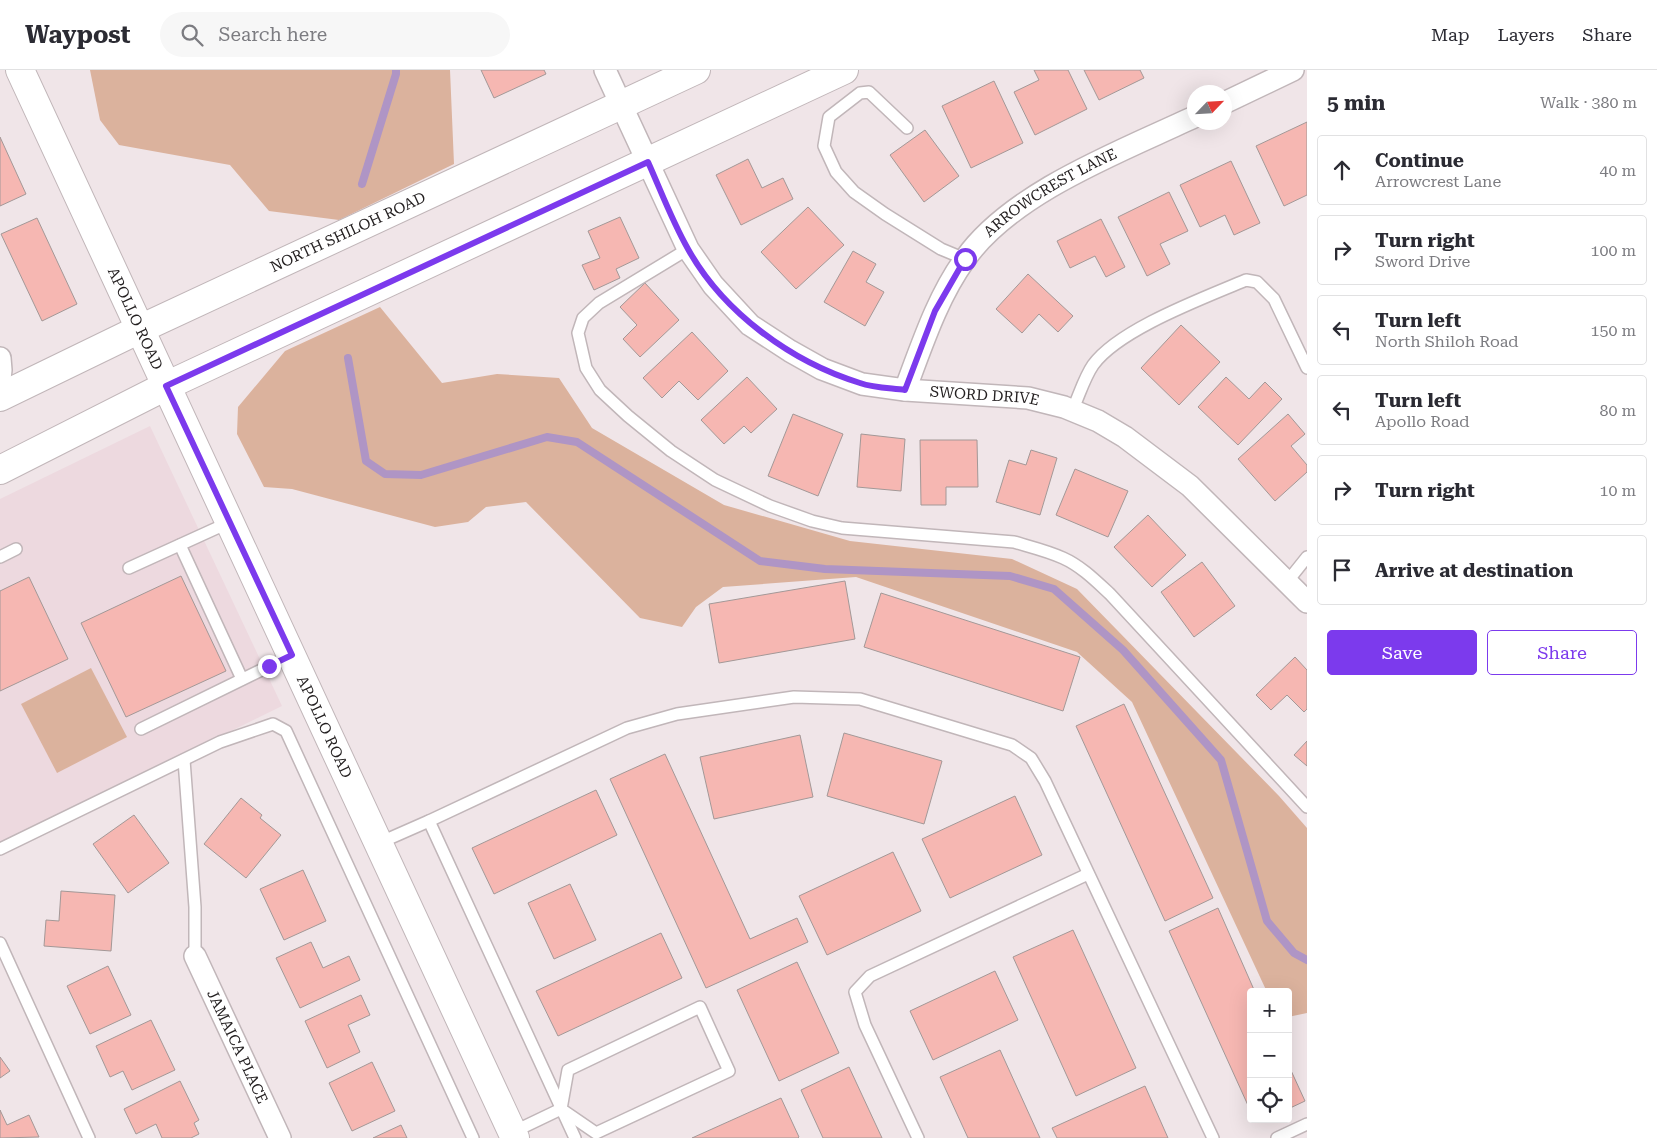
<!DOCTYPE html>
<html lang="en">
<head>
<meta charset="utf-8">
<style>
  body { margin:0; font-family:"Roboto Serif",serif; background:#f7f7f7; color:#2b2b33 }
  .controls { position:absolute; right:15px; bottom:15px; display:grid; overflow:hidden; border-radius:5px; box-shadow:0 5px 20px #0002 }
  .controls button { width:45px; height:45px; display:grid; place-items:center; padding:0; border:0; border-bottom:1px solid #e1e1e2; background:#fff; color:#2b2b33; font:25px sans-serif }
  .compass { position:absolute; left:1187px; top:15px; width:45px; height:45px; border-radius:50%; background:#fff; box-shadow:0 5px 20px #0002; rotate:65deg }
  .stop { position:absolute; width:15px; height:15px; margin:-11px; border:4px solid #7c3aed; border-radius:50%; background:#fff }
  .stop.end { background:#7c3aed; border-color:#fff; box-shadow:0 1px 5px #0008 }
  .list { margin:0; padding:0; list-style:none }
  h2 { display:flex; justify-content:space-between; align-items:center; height:65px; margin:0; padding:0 20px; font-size:21px }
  h2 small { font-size:16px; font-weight:400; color:#7c7c81 }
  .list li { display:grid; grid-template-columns:32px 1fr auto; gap:15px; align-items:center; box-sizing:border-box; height:70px; margin:0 10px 10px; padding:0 10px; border:1px solid #e1e1e2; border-radius:5px }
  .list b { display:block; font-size:19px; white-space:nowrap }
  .list p { margin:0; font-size:16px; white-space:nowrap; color:#7c7c81 }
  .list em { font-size:16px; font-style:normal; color:#7c7c81 }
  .actions { display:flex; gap:10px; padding:15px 20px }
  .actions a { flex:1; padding:11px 0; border:1px solid #7c3aed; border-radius:5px; text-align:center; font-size:18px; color:#7c3aed }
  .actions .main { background:#7c3aed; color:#fff }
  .icon { flex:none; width:28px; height:28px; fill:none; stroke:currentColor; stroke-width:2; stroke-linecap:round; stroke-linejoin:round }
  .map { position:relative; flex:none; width:1307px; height:1068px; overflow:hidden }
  header { display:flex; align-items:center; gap:30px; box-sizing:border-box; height:70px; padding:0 25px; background:#fff; border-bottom:1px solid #e1e1e2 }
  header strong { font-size:24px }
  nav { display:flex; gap:28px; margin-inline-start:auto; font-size:18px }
  .search { width:350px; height:45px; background:#f7f7f7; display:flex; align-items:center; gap:12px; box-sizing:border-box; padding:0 18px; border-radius:28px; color:#7c7c81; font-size:19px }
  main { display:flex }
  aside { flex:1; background:#fff }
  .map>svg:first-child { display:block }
  .built { fill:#edd9df }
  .green { fill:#dbb29d }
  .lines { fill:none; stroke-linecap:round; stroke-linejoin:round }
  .stream { stroke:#af95c5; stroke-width:8 }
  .building { fill:#f6b7b2; stroke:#a39897 }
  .lane-casing { stroke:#c1b6b9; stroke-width:14 }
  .street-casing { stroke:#c1b6b9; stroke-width:24 }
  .secondary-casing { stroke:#c1b6b9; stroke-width:30 }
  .lane { stroke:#fff; stroke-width:11 }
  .street { stroke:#fff; stroke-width:21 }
  .secondary { stroke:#fff; stroke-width:28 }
  .route { stroke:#7c3aed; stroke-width:6 }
  .labels { text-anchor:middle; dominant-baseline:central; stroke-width:4; stroke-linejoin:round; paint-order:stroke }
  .street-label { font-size:15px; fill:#242021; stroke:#fff }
</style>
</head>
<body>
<header>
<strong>Waypost</strong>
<div class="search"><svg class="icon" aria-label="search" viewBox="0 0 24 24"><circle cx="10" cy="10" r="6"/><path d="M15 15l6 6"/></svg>Search here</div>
<nav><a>Map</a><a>Layers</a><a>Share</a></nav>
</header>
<main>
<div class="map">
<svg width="1307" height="1068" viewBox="0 0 1307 1068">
  <rect width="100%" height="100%" fill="#f0e5e8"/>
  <polygon class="built" points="150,356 282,636 0,774 0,429"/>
  <g class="green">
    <polygon points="90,0 450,0 454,94 339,150 269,141 230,95 119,75 100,50"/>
    <polygon points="380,237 442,313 497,304 559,308 592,358 724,435 850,471 1012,489 1077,519 1279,726 1307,758 1307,943 1288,947 1288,922 1267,922 1132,632 1077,582 856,507 723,517 696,537 682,557 640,548 526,432 486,437 468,452 435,457 292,419 264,417 237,364 238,337 285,281"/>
    <polygon points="91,598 127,667 57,703 21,634"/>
  </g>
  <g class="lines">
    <g class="stream">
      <polyline points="362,114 396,4 396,0"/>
      <polyline points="348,288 366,391 385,404 421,405 547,367 577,372 760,491 825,499 1010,506 1054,519 1123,580 1221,690 1267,851 1294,883 1307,890"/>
    </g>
  </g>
  <g class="building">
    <polygon points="481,0 544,0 546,4 494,28"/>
    <polygon points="1034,0 1068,0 1087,39 1035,65 1014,22 1039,10"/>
    <polygon points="1084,0 1140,0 1144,8 1099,30"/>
    <polygon points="994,11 1023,73 971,98 942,36"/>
    <polygon points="1307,52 1307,125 1284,136 1256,76"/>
    <polygon points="925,60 959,106 924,132 890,85"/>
    <polygon points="0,67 26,124 0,136"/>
    <polygon points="748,89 762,118 783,108 793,129 741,155 716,105"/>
    <polygon points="1231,91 1260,153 1234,165 1225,145 1200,157 1180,115"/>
    <polygon points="1169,122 1188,161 1160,174 1170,194 1147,206 1118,147"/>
    <polygon points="808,137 844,175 796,219 761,182"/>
    <polygon points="620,147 639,188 616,199 620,208 594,220 582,195 600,188 588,161"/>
    <polygon points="37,148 77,234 42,251 1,164"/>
    <polygon points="1101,149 1125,197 1106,207 1095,186 1070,198 1057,171"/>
    <polygon points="853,181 876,194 866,212 884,222 865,256 824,232"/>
    <polygon points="1028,204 1073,246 1058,262 1039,244 1022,263 996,239"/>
    <polygon points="645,213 679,250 640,287 623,269 637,255 620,237"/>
    <polygon points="1181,255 1220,292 1179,335 1141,298"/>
    <polygon points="692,262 728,301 698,330 679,311 662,328 643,308"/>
    <polygon points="747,307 777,339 751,363 744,356 724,374 701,350"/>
    <polygon points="1226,307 1249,329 1265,312 1282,329 1238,375 1198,337"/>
    <polygon points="793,344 843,364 818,426 768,406"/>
    <polygon points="1288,344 1305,364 1291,376 1307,395 1307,402 1275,431 1238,389"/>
    <polygon points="861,364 905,369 901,421 857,417"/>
    <polygon points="920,370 977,370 978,417 946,417 946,435 921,435"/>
    <polygon points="1031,380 1057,388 1040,445 996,432 1009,390 1026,395"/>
    <polygon points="1075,399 1128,421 1108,467 1056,445"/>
    <polygon points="1148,445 1186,485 1152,517 1114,477"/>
    <polygon points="1202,492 1235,536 1194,567 1161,522"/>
    <polygon points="181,506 226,601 126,647 81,553"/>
    <polygon points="29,507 68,589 0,621 0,521"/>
    <polygon points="845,511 855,569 719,593 709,534"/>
    <polygon points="881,523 1080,587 1063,641 864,577"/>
    <polygon points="1295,587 1307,600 1307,639 1304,642 1287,625 1271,640 1256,625"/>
    <polygon points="1124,634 1213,828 1165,851 1076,656"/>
    <polygon points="844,663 942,691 924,754 827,726"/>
    <polygon points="800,665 813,727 714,749 700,687"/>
    <polygon points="1307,671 1307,696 1294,685"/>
    <polygon points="665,684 750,869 797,848 808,872 706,918 610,709"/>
    <polygon points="596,720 617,765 494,824 472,778"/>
    <polygon points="1015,726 1042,785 950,828 922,769"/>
    <polygon points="241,728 262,745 260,748 281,765 246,808 204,774"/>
    <polygon points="134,745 169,793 128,823 93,774"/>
    <polygon points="893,782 921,841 827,885 799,826"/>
    <polygon points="303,800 326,851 284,870 260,819"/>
    <polygon points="570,814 596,870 554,889 528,833"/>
    <polygon points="61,821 115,825 111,881 44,876 46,850 59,851"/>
    <polygon points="1218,838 1255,922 1251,922 1251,1042 1169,861"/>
    <polygon points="1073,860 1136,998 1076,1026 1013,887"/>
    <polygon points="661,863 682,908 558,966 536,921"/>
    <polygon points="311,872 323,898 349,886 360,910 300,938 276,888"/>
    <polygon points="797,892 839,983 779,1011 737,920"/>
    <polygon points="108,896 131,945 90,964 67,916"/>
    <polygon points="995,901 1018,950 933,990 910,941"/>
    <polygon points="361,925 370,945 348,955 360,982 327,998 305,951"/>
    <polygon points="151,950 175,1000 132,1020 123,1001 110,1007 96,976"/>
    <polygon points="1000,980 1040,1068 968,1068 940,1007"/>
    <polygon points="0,987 10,1001 0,1008"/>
    <polygon points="372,992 395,1041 352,1061 329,1013"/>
    <polygon points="1288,994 1305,1031 1288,1039"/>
    <polygon points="849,997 882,1068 823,1068 801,1020"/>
    <polygon points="180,1011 199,1050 194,1053 199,1064 191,1068 162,1068 156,1054 136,1064 124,1039"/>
    <polygon points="1145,1016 1168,1068 1057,1068 1052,1058"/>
    <polygon points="781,1028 799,1067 798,1068 692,1068"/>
    <polygon points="0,1040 7,1055 29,1045 39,1067 0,1068"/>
    <polygon points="401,1055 407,1068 373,1068"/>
  </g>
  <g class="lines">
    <defs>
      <g id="lane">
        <polyline points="907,58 869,22 860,23 829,47 824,76 836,102 854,122 885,144 941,179 965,189"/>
        <path d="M688,179L599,233L583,248L578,263L586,298L600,320L628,346L671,381L715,410L770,436L812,451L842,458L1014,472C1031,477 1048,481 1063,488C1081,496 1096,511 1110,524L1307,737"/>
        <path d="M1072,341C1079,326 1084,308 1093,295C1119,259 1204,228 1246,210L1257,212L1274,229L1307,298"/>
        <polyline points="180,475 242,609"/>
        <polyline points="0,487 16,479"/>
        <polyline points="129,498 230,452"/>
        <polyline points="1287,512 1307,487"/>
        <polyline points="141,659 292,585"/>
        <polyline points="184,690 195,837 195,886"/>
        <polyline points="429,751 575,1068"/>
        <polyline points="379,773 429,751 627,658 677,644 794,627 860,629 1012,675 1031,688 1045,711 1213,1068"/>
        <polyline points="0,779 220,672 273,654 286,661 473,1068"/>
        <polyline points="0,873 89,1068"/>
        <polygon points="700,937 729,1001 596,1063 561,1039 568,1000"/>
        <polyline points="513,1062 561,1039"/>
        <polyline points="918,1068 865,955 855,922 870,906 1088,804"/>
        <polyline points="1277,1068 1307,1054"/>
      </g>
      <g id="street">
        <path id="s1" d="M605,0L688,179L713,215L750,255L790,281L822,299L862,314L905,320L1028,328L1064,337L1098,351L1125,367L1190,416L1307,532"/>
        <polyline points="1224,33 1293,0"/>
        <polyline points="0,288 1,300 0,309"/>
        <path id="s2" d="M905,320C922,275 937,228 965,189C1012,122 1122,81 1194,47"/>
        <path id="s3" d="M195,886L280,1068"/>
      </g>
      <g id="secondary">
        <path id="s4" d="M20,0L515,1068"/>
        <path id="s5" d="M0,327L140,259L696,0"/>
        <polyline points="0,400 166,316 844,0"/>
      </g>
    </defs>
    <use href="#lane" class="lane-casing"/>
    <use href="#street" class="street-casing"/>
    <use href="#secondary" class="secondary-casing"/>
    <use href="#lane" class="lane"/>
    <use href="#street" class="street"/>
    <use href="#secondary" class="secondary"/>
  </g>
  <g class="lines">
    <path class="route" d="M269,596L292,585L166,316L648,92C661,121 672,151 688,179C723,242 791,292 860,313C874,318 890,318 905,320L935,241L965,189"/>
  </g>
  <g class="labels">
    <g class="street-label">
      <text stroke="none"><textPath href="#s2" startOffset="254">ARROWCREST LANE</textPath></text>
      <text stroke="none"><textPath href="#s5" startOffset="385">NORTH SHILOH ROAD</textPath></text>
      <text stroke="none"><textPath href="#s4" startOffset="274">APOLLO ROAD</textPath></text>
      <text stroke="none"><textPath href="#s1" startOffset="546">SWORD DRIVE</textPath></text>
      <text stroke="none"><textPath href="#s4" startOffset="724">APOLLO ROAD</textPath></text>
      <text stroke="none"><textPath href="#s3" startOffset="100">JAMAICA PLACE</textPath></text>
    </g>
  </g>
</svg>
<div class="controls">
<button>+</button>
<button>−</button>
<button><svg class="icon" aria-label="locate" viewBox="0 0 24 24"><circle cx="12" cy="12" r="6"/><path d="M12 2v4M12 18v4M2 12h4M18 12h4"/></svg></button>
</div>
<svg class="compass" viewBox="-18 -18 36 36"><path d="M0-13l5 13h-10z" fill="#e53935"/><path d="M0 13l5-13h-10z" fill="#7c7c81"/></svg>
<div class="stop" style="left:965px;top:189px"></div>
<div class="stop end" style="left:269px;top:596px"></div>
</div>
<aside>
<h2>5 min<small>Walk · 380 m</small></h2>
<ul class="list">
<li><svg class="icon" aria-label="ahead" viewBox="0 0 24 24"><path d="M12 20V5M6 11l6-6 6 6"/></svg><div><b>Continue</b><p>Arrowcrest Lane</p></div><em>40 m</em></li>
<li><svg class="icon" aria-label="right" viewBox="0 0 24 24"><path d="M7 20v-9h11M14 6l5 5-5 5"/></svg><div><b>Turn right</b><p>Sword Drive</p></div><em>100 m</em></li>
<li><svg class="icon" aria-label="left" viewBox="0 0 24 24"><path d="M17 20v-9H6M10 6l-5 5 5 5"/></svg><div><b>Turn left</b><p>North Shiloh Road</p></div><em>150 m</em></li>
<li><svg class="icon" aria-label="left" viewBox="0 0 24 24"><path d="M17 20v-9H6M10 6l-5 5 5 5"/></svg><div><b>Turn left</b><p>Apollo Road</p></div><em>80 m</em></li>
<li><svg class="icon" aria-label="right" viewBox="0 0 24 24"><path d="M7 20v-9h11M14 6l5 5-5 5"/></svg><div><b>Turn right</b></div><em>10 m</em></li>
<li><svg class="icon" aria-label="arrive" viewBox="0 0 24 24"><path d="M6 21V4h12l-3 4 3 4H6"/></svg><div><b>Arrive at destination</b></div></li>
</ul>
<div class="actions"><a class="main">Save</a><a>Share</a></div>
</aside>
</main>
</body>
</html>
